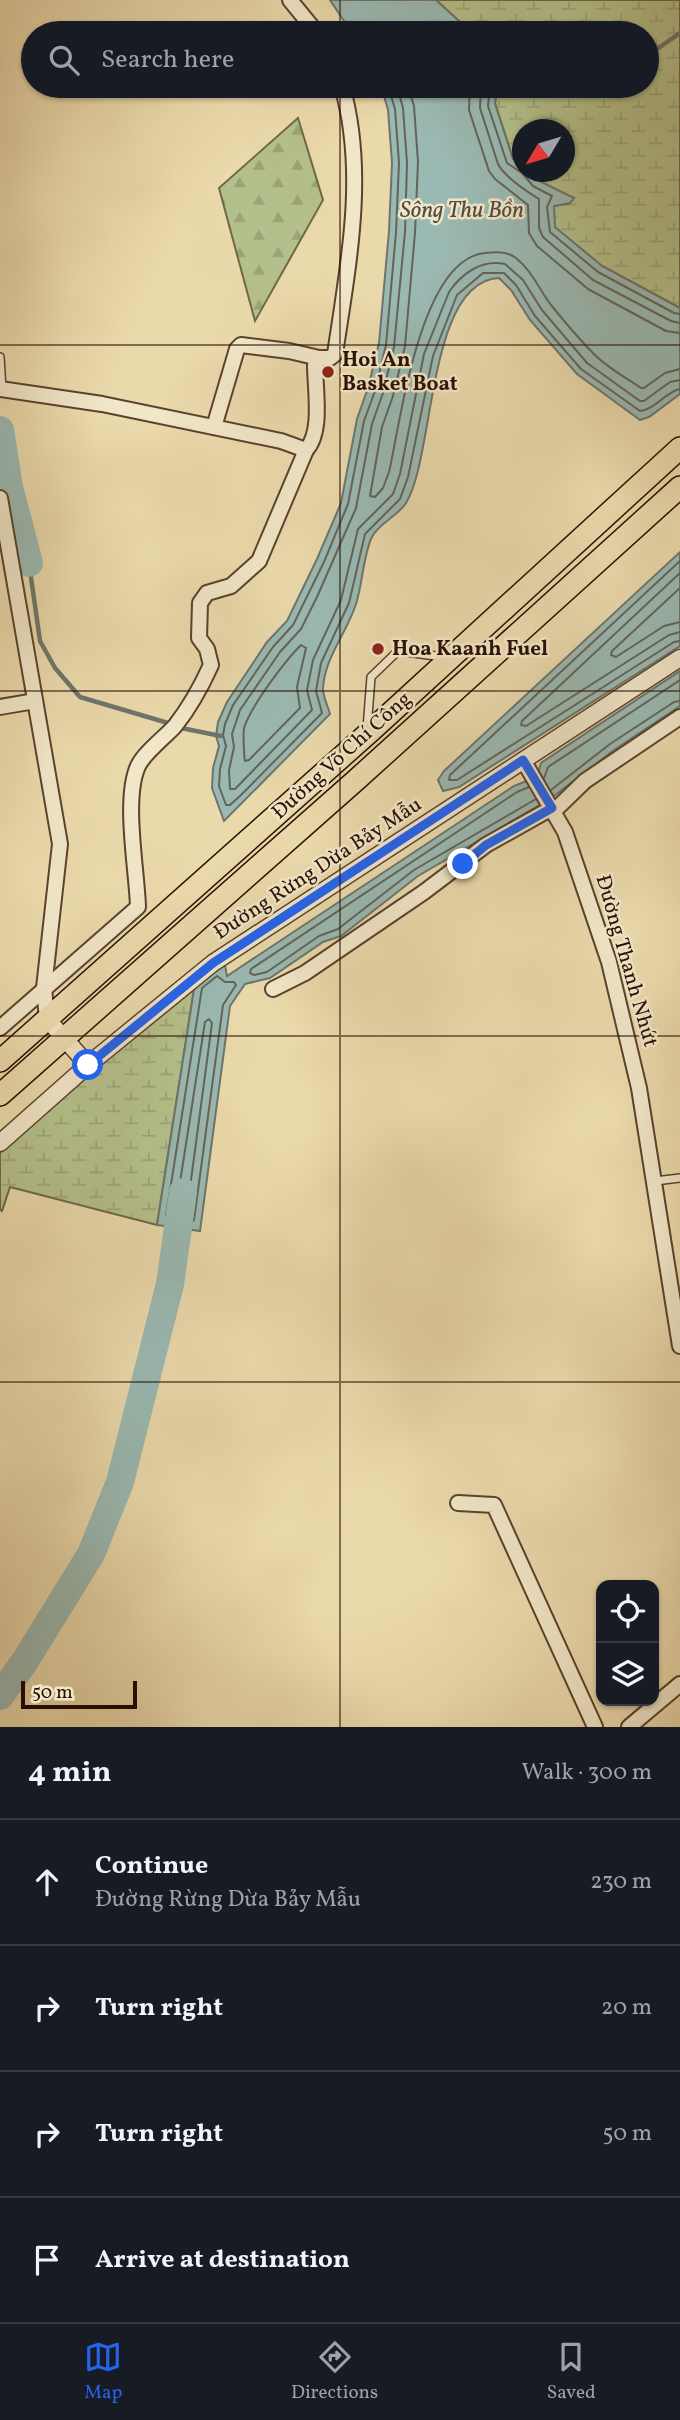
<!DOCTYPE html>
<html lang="en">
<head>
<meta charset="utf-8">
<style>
  body { margin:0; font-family:Vollkorn,serif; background:#242831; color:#f1f3f6 }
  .controls { position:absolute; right:21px; bottom:21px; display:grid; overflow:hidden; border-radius:14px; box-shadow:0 2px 5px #0004 }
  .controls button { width:63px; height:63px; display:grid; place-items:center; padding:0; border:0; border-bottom:2px solid #363941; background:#171b24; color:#f1f3f6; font:35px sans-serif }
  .compass { position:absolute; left:512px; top:119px; width:63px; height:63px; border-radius:50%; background:#171b24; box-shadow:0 2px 5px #0004; rotate:232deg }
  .scale { position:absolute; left:21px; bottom:18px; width:116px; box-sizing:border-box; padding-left:7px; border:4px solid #2a0f03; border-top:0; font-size:19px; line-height:24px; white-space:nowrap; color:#2a0f03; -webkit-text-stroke:5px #f1e6c8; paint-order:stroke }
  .stop { position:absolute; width:21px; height:21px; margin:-16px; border:5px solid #2563eb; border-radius:50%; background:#fff }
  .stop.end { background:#2563eb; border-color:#fff; box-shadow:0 2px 7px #0008 }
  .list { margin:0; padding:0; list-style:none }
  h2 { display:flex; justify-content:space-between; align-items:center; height:91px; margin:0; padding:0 28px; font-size:30px }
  h2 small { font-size:23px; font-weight:400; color:#9ea1a6 }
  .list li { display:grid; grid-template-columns:46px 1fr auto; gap:21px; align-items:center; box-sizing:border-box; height:126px; padding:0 28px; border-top:2px solid #363941 }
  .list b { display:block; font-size:26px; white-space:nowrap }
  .list p { margin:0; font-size:23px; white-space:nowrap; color:#9ea1a6 }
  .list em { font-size:23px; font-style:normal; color:#9ea1a6 }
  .icon { flex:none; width:38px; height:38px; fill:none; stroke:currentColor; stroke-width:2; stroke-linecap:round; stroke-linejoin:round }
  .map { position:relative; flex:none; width:680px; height:1727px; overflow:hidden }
  .search { position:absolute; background:#171b24; box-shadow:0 2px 5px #0004; left:21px; right:21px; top:21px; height:77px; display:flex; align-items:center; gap:18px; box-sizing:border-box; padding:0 24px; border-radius:38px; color:#9ea1a6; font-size:26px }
  .sheet { height:595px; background:#171b24 }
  nav { display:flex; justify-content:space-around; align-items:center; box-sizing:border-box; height:98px; border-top:2px solid #363941; background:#171b24; font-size:19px; color:#9ea1a6 }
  nav a { display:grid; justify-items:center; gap:4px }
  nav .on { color:#2563eb }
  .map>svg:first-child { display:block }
  .forest { fill:url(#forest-firs); stroke:#6f6847; stroke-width:2 }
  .wetland { fill:url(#wetland-marsh); stroke:#6f6847; stroke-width:2 }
  .water { fill:#9ab9b2; stroke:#6d756c; stroke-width:2 }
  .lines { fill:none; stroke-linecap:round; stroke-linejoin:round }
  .shore { stroke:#62645a; stroke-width:2 }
  .stream { stroke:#6d756c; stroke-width:4.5 }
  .river { stroke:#9ab9b2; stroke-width:28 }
  .service-casing { stroke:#5a422d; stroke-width:10 }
  .minor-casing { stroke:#5a422d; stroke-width:18 }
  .tertiary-casing { stroke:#5a422d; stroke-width:19 }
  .primary-casing { stroke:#2a0f03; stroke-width:24 }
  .service { stroke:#f1e6c8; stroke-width:7 }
  .minor { stroke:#f1e6c8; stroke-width:14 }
  .tertiary { stroke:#f1e6c8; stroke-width:16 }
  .primary { stroke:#ead9ab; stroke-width:21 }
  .route { stroke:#2563eb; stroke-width:9 }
  .grid { fill:none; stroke:#2a0f03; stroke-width:2; stroke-opacity:0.55 }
  .poi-dot { fill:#8f2418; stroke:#f1e6c8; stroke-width:2.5 }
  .labels { text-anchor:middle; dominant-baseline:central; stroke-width:5; stroke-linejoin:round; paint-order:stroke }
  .poi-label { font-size:21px; font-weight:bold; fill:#2a0f03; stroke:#f1e6c8; text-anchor:start }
  .street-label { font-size:21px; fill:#2a0f03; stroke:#f1e6c8 }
  .water-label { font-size:23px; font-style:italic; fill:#514a40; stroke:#f1e6c8 }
</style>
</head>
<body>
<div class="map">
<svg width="680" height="1727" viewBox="0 0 680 1727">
  <defs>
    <pattern id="forest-firs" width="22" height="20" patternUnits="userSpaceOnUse" patternTransform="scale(1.75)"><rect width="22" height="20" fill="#b4c08b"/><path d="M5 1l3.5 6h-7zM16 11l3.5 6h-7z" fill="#9ba476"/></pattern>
    <pattern id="wetland-marsh" width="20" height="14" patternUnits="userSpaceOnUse" patternTransform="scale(1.75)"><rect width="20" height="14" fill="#b4c08b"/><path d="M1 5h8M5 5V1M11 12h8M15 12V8" fill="none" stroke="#9ba476"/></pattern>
  </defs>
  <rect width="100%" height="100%" fill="#ead9ab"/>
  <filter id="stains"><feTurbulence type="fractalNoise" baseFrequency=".00286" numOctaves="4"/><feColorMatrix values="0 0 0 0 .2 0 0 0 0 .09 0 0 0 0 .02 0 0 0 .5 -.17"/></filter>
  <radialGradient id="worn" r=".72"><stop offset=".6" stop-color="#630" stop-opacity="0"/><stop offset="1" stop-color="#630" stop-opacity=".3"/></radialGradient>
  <polygon class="forest" points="298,118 323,200 255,321 219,188"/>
  <g class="wetland">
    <polygon points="436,0 680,0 680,308 602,266 554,227 554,206 570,203 574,198 537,180 527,172 564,172 564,130 522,130 522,168 513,159 495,103 497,86 647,86 647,33 472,33"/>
    <polygon points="195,983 157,1225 10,1187 2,1211 0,1210 0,1153"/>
  </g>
  <g class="water">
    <polygon points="330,0 436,0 472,33 352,33"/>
    <path d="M381,86H497L495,104L513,159L522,168V172H527L537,180L574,198L570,203L554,206L555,227L602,266L680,308V394L649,417L640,420L577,374L530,320L511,290L499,278C427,281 435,457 406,503C398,516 379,523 372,537C364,552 362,586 356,604C347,633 324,658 323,689C323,697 328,706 330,714L224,821L212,788L213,768L219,746L216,736L218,722L227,702L267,642L287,621L317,559L341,503L357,419L368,388L379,343L389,231L392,163L388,110Z"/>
    <polygon points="680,552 680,646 459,787 443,791 438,780 444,771"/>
    <polygon points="680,671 680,706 614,750 550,799 418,876 341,936 323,942 270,978 245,984 230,1006 200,1231 157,1225 195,983 224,960 227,976 514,786 537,777 541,763"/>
  </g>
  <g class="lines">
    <g class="shore">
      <path d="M388,86L395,109L399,163L396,232L386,345L375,391L364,421L348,504L324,562L293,625L273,647L233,705L225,724L223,735L226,746L220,769L219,786L226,805H230L241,795L322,713L316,691L321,663L349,603L365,534L400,499L408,477L433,356L457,295L483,273H504L516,285L535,316L581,369L640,411C656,409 665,392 680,389"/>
      <path d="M397,86L403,108L407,163L405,232L394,347L383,393L372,424L356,508L317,597L301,629L280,652L240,710L232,734L234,747L229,770L230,789H235L312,710L307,690L313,660L341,600L358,529L393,494L400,474L424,354L449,292C462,273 482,259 505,264L523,280L542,310L587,363L640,401H644L670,382L680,380"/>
      <path d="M408,86L414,106L418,162L415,233L405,346L393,396L382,427L370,496L375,497L383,488L389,472C401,420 420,259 485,253C496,252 507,251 516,258C532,271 539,289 551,305C564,321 579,339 593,353C606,367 625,377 641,388H644L665,373L680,369"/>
      <polyline points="470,86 469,110 489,171 495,179 528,205 529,233 537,246 588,289 666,331 680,333"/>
      <path d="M481,86L480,108L498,164C505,177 526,191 539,199V228L543,237L593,280L671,321L680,323"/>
      <polyline points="490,86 488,106 507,163 522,173 533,186 552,196 547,207 550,232 598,272 674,313 680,314"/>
      <polyline points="680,561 450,775 449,780 457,780 674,642 680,641"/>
      <polyline points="680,573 522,721 521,725 526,726 669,635 680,632"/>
      <polyline points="680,588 612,651 611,655 616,657 664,626 680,622"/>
      <path d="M301,645L306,648L297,687L300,708L249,760L245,761C244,757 243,733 244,728C251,706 284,662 301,645Z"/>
      <polyline points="544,778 548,767 680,680"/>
      <polyline points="529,787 517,792 251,969 250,973 254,975 267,972 319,936 338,929 414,870 536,799"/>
      <polyline points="551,790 610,744 674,702 680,701"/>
      <polygon points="217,976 225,982 234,982 236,985 223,1005 194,1220 191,1223 168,1220 166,1216 202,988"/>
      <polygon points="209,1019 212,1023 187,1210 184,1213 179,1212 176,1208 205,1022"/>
    </g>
    <g class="stream">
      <polyline points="647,56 680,33"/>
      <polyline points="29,563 40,641 55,668 80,697 168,723"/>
      <polyline points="181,728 221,736"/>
    </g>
    <g class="river">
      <polyline points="0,430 9,487 29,563"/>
      <polyline points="0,1696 25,1661 91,1554 120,1482 170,1284 183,1192"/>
    </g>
    <defs>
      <g id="service">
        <polyline points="0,357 2,389"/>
        <polyline points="367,729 371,677 398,651 443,657"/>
        <polyline points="655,1181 680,1178"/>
      </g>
      <g id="minor">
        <polyline points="290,0 317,33"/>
        <polyline points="0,389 102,404 281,441 306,450"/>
        <path d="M214,427L237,349L241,345L289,351L319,358H330L335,354C348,266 367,173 342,86"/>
        <polyline points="0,498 60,844 44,988 47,1019"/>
        <polyline points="0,707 35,701"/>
        <polyline points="523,760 565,832 609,962 639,1088 680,1346"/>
        <polyline points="554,811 585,781 680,717"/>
        <polyline points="273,989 305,973 424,892 486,845 552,808"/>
        <path d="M0,1028L138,907C137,870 123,799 138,766C144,753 165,737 175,726C190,707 201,687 211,665L207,649L199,638L200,603L207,593L231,586L259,561L306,450C323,432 315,390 315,365L319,358"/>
        <polyline points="458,1503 494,1505 595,1727"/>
        <polyline points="629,1727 680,1684"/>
      </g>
      <g id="tertiary">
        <polyline points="47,1019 88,1065"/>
        <polyline points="0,1143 88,1065 213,963 680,658"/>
      </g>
      <g id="primary">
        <polyline points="0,1061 373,729 680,448"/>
        <polyline points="0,1095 355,781 680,487"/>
      </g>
    </defs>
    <use href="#service" class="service-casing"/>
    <use href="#minor" class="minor-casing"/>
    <use href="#tertiary" class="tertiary-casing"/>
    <use href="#primary" class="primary-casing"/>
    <use href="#service" class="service"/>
    <use href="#minor" class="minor"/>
    <use href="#tertiary" class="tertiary"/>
    <use href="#primary" class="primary"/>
  </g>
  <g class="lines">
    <polyline class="route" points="88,1065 213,963 523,760 552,808 486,845 463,864"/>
  </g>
  <path class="grid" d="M340,0V33M340,86V1727M0,345H680M0,691H680M0,1036H680M0,1382H680"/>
  <g class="poi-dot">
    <circle cx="328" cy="372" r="7"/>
    <circle cx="378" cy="649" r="7"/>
  </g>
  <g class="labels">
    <g class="poi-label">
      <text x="342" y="360">Hoi An<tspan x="342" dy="24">Basket Boat</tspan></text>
      <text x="392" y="649">Hoa Kaanh Fuel</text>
    </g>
    <g class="street-label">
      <text transform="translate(342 756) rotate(-42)">Đường Võ Chí Công</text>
      <text transform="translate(318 869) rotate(-33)">Đường Rừng Dừa Bảy Mẫu</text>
      <text transform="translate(626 961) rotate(74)">Đường Thanh Nhứt</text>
    </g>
    <g class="water-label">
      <text x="462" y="211">Sông Thu Bồn</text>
    </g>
  </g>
  <rect width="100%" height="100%" filter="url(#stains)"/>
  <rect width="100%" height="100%" fill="url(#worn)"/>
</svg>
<div class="controls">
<button><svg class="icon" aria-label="locate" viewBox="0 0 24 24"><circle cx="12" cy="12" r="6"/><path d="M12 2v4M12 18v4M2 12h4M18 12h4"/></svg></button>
<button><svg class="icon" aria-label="layers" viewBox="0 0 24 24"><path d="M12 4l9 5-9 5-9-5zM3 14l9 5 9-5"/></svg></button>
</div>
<svg class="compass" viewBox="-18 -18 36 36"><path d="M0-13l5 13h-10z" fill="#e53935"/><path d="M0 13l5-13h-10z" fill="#9ea1a6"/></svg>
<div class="scale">50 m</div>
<div class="stop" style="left:88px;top:1065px"></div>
<div class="stop end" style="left:463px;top:864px"></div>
<div class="search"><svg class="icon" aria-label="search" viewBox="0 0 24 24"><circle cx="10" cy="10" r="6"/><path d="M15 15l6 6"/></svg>Search here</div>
</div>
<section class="sheet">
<h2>4 min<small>Walk · 300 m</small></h2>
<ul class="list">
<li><svg class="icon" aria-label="ahead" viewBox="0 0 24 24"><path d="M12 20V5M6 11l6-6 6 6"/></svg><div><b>Continue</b><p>Đường Rừng Dừa Bảy Mẫu</p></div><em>230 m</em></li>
<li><svg class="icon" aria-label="right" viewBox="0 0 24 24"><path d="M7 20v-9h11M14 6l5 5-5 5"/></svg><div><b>Turn right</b></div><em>20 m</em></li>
<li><svg class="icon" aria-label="right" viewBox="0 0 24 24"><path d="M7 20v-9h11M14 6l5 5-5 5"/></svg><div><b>Turn right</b></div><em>50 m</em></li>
<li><svg class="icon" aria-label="arrive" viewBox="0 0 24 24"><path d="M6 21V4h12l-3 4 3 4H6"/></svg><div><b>Arrive at destination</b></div></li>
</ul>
</section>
<nav>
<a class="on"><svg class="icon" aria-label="map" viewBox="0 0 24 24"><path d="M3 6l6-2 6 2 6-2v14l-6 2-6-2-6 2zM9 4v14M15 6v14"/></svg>Map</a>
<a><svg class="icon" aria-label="directions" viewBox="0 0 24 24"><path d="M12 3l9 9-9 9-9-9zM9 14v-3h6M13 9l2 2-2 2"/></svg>Directions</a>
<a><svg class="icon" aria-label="saved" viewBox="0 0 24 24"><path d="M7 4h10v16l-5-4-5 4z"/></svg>Saved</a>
</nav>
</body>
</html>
